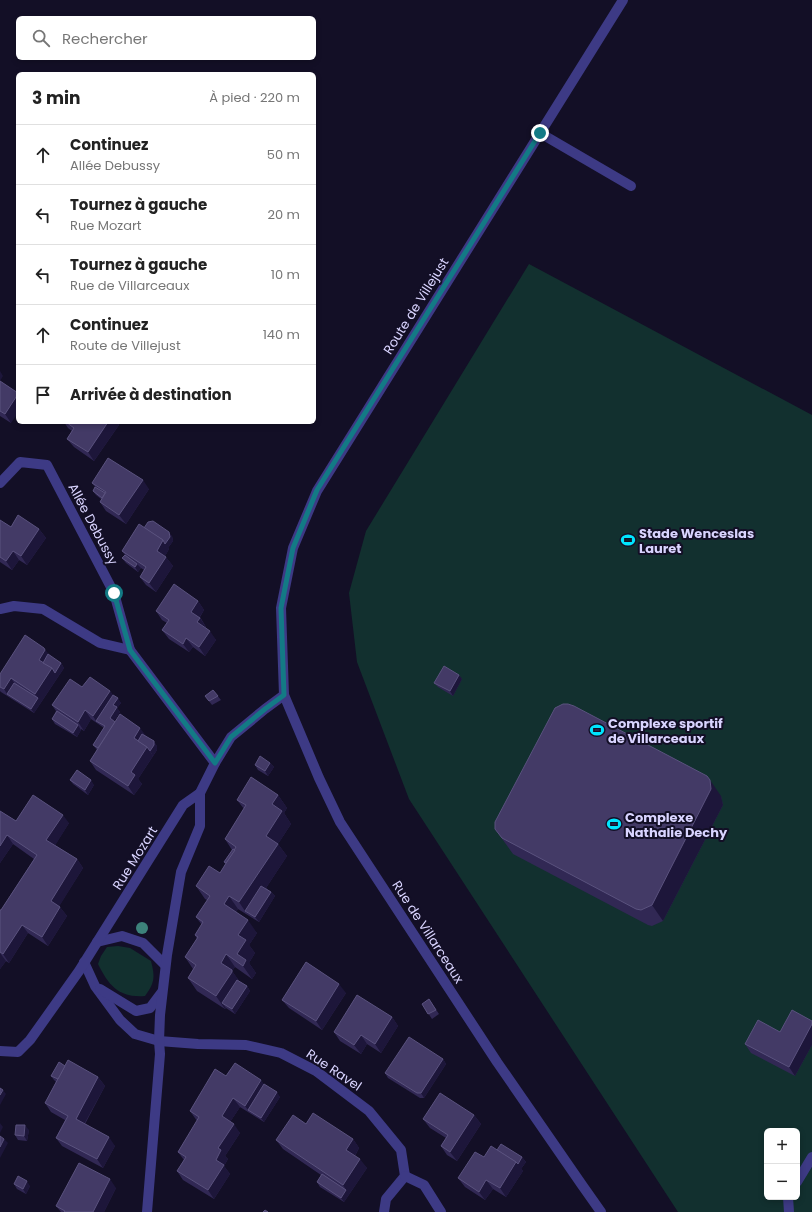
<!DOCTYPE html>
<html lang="fr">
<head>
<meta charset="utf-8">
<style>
  body { margin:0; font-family:Poppins,sans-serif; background:#f6f6f6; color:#222 }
  .controls { position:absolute; right:12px; bottom:12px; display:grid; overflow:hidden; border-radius:6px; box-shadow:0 2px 6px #0003 }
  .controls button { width:36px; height:36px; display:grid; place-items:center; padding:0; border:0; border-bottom:1px solid #e0e0e0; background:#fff; color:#222; font:20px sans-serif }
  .stop { position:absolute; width:12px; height:12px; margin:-9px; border:3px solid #137a85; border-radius:50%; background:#fff }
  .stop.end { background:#137a85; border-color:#fff; box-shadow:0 1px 4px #0008 }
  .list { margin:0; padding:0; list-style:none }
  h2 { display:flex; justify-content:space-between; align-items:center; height:52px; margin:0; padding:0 16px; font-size:17px }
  h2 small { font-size:13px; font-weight:400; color:#767676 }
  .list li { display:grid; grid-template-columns:26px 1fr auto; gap:12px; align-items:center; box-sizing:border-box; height:60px; padding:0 16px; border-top:1px solid #e0e0e0 }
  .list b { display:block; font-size:15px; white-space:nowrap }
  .list p { margin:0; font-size:13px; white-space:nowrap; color:#767676 }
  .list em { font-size:13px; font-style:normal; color:#767676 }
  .icon { flex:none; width:22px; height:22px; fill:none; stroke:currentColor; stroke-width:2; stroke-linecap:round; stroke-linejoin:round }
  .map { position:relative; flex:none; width:812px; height:1212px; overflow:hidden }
  .search { position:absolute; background:#fff; box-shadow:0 2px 6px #0003; left:16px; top:16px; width:300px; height:44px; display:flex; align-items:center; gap:10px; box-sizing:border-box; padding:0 14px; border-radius:6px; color:#767676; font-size:15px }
  .panel { position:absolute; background:#fff; box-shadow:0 2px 6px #0003; left:16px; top:72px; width:300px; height:352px; border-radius:6px }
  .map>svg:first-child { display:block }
  .green { fill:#12302f; fill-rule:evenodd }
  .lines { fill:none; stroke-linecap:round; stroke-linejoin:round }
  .minor { stroke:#3d3a85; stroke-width:10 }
  .tree { fill:#3d827b }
  .wall { fill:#312854 }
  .shaded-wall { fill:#1d163a }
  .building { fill:#433a66; stroke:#5a527e }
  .route { stroke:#137a85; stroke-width:5 }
  .labels { text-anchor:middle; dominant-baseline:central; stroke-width:4; stroke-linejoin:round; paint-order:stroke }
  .street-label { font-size:13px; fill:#d9d4ff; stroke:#130f26 }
  .poi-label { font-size:13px; font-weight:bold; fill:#d9d4ff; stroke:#130f26; text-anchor:start }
</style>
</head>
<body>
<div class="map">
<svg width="812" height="1212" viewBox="0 0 812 1212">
  <rect width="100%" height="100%" fill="#130f26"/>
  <g class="green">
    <path d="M529,264L812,415V1212H678L409,799L357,662L349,593L366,531ZM767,1131H797V1197H767Z"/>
    <path d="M118,946L130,948L151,961C155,977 155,982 145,996C119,998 109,986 98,964L101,956L107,947Z"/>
  </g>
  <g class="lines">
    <g class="minor">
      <polyline points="540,133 631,186"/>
      <polyline points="0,483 20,462 47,465 114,593 130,650 215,763"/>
      <polyline points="0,609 14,606 43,609 100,643 130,650"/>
      <polyline points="97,942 122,936 143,943 165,965"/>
      <polyline points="84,962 95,986 120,1020 135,1034 159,1041 198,1044 246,1045 281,1053 316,1071 369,1111 401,1150 405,1176 386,1199 384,1212"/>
      <polyline points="100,989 136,1011 150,1008 162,992"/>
      <polyline points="0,1051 18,1052 30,1040 79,971 183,805 200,793 215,763 231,737 265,709 284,695"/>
      <polyline points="405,1176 424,1185 441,1212"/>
      <polyline points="797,1182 812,1157"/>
      <polyline points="788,1197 789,1212"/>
      <polyline points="147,1212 160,1054 159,1041 160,1015 167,955 181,872 200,826 200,793"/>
      <polyline points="601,1212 582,1185 497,1062 340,822 319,778 284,695 281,608 293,548 317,491 623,0"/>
    </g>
  </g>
  <circle class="tree" cx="142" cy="928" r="6"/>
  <g class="wall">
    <polygon points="0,381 11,423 0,416 0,417"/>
    <polygon points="64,422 117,422 119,425 94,461 74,447 67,439 72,431 68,428"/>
    <polygon points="92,483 149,489 126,524 106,511 100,502 101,499 96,495 93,491 95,487"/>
    <polygon points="0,520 11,527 39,529 46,538 27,565 19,560 12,570 0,562"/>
    <polygon points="144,528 172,536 173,541 168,548 169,549 165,556 173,566 156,592 146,585 140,577 144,570 141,568 138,572 126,563 122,558 125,555 122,551"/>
    <polygon points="198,601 204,610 200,617 206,627 206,628 216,640 205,656 193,647 189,652 169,639 162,630 167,623 162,620 156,611"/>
    <polygon points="50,656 61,663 64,668 34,713 1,692 0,691 0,674"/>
    <polygon points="459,675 462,679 453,696 438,687 434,683"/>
    <polygon points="82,687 110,691 113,695 121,703 117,708 120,712 114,721 146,737 157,746 157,750 138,779 142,784 134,795 96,770 90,761 97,750 93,745 104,728 91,719 84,731 81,729 81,730 77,737 55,724 52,719 56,711 52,705"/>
    <polygon points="213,690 221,700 212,705 205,696"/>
    <polygon points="270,763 274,767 268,776 258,770 255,765"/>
    <polygon points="70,780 94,785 88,795 73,784"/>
    <polygon points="278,795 287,808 284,813 291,824 278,844 287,856 266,888 271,892 275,896 259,922 238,909 236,912 257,933 249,945 255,953 249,963 256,973 252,979 235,967 232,971 239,981 247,986 250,991 235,1014 226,1008 225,1009 197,991 188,978 193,969 185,957 197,939 195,935 202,925 196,917 207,900 205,899 196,886 220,873 226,864 224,862 232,850 225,839 244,809 237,800"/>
    <polygon points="721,796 723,805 663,921 652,926 648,925 513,854 495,829"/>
    <polygon points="0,811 16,821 69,823 55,845 77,859 83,868 59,906 67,916 48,946 28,933 9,963 6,961 0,969 0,910 1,910 34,859 13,844 0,863"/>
    <polygon points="346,993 322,1030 289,1008 282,1000"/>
    <polygon points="429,999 439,1014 432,1019 422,1004"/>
    <polygon points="392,1017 398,1026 381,1053 367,1044 361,1054 340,1041 334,1032"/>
    <polygon points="812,1021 812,1045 795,1076 751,1053 745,1044"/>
    <polygon points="443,1059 446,1064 424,1098 420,1098 388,1078 385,1073"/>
    <polygon points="65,1066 98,1077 105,1086 85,1124 115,1146 103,1168 62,1146 56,1138 65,1120 51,1112 45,1103 56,1082 54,1080 51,1076"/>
    <polygon points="264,1084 280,1097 264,1122 240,1107 230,1122 240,1133 225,1156 228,1159 224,1166 230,1174 214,1199 183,1180 177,1171 184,1160 178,1152 197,1121 190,1111"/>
    <polygon points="474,1115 481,1124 457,1161 447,1155 441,1146 446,1138 430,1128 423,1119"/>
    <polygon points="306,1124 353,1139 359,1148 355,1156 367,1168 344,1202 320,1187 317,1182 321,1175 283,1149 276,1140"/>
    <polygon points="29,1130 27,1141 18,1140 15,1135"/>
    <polygon points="497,1150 522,1157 526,1162 521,1169 523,1171 506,1197 493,1189 485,1200 465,1187 458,1178 484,1157"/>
    <polygon points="14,1184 30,1186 26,1194 17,1189"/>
    <polygon points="116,1188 104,1212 61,1212 56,1206"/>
  </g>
  <g class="shaded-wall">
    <polygon points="0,371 3,376 0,381"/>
    <polygon points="18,394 18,413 11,423 5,414"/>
    <polygon points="108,422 117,422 119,425 94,461 88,452"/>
    <polygon points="143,480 149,489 126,524 119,515"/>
    <polygon points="39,529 46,538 27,565 21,556"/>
    <polygon points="169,532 172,536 173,541 168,548 169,549 163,560 157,551"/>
    <polygon points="13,551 19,560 12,570 6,561"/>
    <polygon points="166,557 173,566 156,592 149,583"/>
    <polygon points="137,564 141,568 138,572 135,567"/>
    <polygon points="198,601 204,610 197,621 191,612"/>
    <polygon points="200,618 206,627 204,631 197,622"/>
    <polygon points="210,631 216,640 205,656 199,647"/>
    <polygon points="186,638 193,647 189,652 183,644"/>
    <polygon points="44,648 51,657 46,667 39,660"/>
    <polygon points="61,663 64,668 34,713 31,709 38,698 35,694 52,668"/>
    <polygon points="459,675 462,679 453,696 450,691"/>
    <polygon points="11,678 17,687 7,694 4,689"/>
    <polygon points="110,691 116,699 96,721 93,716"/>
    <polygon points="118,698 121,703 117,708 120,712 113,723 110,718 113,705"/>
    <polygon points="85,710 91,719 84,731 78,722"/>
    <polygon points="78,725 81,730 77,737 73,733"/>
    <polygon points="140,728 147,737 141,745 134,738"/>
    <polygon points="154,741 157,746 157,750 153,756 150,751"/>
    <polygon points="147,747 153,756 138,779 142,784 134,795 128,786 131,772"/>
    <polygon points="270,763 274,767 268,776 265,771"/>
    <polygon points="91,780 94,785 88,795 85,790"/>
    <polygon points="710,780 721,796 723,805 663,921 652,905"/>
    <polygon points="278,795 287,808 284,813 291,824 278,844 287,856 249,914 245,911 239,902 266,836 272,804"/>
    <polygon points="63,815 69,823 53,849 46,840"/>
    <polygon points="7,835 13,844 0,863 0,846"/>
    <polygon points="77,859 83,868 57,910 51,901"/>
    <polygon points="271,892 275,896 259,922 255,917"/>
    <polygon points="229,896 238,909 233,917 224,904"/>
    <polygon points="60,907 67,916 48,946 42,937"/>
    <polygon points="248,920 257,933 249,945 255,953 249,963 256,973 252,979 243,966 237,954 238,935"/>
    <polygon points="22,925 28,933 9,963 3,954"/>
    <polygon points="0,953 6,961 0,969"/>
    <polygon points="226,954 235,967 232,971 241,983 222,1003 226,1008 225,1009 216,996 221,963"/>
    <polygon points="339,984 346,993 322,1030 316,1021"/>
    <polygon points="247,986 250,991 235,1014 232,1009"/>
    <polygon points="392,1017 398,1026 381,1053 375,1044"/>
    <polygon points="812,1024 812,1045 795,1076 789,1067"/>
    <polygon points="361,1035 367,1044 361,1054 354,1045"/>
    <polygon points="443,1059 446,1064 424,1098 421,1093"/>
    <polygon points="98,1077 105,1086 82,1128 76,1119"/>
    <polygon points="261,1080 268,1089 248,1110 245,1106"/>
    <polygon points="3,1090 6,1094 0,1105 0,1095"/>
    <polygon points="277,1092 280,1097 264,1122 261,1118"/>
    <polygon points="233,1098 240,1107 228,1125 222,1116"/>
    <polygon points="474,1115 481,1124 457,1161 450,1152"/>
    <polygon points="0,1123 3,1127 0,1133"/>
    <polygon points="234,1124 240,1133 225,1156 228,1159 224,1166 230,1174 214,1199 208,1190 218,1148"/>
    <polygon points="25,1125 29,1130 27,1141 24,1136"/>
    <polygon points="109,1137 115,1146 103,1168 97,1159"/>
    <polygon points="4,1139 8,1143 0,1158 0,1147"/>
    <polygon points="353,1139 359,1148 353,1159 346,1150"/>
    <polygon points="522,1157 526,1162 521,1169 523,1171 506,1197 500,1188 516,1162"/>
    <polygon points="360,1159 367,1168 344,1202 341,1198 346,1190 343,1185"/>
    <polygon points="110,1179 116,1188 104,1212 93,1212"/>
    <polygon points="486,1180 493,1189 485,1200 479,1192"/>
    <polygon points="27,1181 30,1186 26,1194 23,1189"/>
  </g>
  <g class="building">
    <polygon points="0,381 18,393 18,394 5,414 0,411"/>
    <polygon points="66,422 108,422 88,452 67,439 74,428"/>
    <polygon points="108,458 143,480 119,515 100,502 106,492 92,483"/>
    <polygon points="95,487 105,493 102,498 93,491"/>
    <polygon points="18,515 39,529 21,556 13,551 6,561 0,557 0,520 11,527"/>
    <polygon points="153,521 169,532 170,537 165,544 163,540 144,528 148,522"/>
    <polygon points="139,524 163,540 157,551 166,557 149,583 140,577 146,567 122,551"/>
    <polygon points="125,555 137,564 135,567 122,558"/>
    <polygon points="174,584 198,601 191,612 200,618 197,622 210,631 199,647 186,638 183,644 162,630 169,620 156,611"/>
    <polygon points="25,635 44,648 45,650 39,660 52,668 35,694 11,678 4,689 0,687 0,674"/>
    <polygon points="48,654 61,663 55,673 52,668 43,663"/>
    <polygon points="444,666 459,675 450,691 434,683"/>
    <polygon points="90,677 110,691 93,716 85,710 78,722 52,705 70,679 82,687"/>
    <polygon points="14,683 38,698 31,709 7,694"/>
    <polygon points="213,690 218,696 209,701 205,696"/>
    <polygon points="113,695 118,698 113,705 117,707 110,718 115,722 98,748 93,745 105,726 96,721"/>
    <polygon points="563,704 568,704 574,706 707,776 710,780 711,789 652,905 641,910 636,909 502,838 495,829 495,822 555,708"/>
    <polygon points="57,711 78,725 73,733 52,719"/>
    <polygon points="120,714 140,728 134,738 147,747 131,772 135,775 128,786 90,761"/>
    <polygon points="142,734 154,741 154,745 150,751 147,747 138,741"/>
    <polygon points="260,756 270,763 265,771 255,765"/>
    <polygon points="77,770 91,780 85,790 70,780"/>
    <polygon points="251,777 278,795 272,804 282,811 266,836 278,844 239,902 229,896 224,904 248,920 238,935 246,940 237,954 246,960 243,966 226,954 221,963 232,970 232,972 216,996 188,978 196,965 185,957 198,937 195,935 203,922 196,917 210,896 196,886 209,866 220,873 236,847 225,839 246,805 237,800"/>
    <polygon points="33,795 63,815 46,840 77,859 51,901 60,907 42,937 22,925 3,954 0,952 0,910 1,910 37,855 7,835 0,846 0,811 16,821"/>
    <polygon points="233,849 235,850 226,863 224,862"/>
    <polygon points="261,886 271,892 255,917 245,911"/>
    <polygon points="306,962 339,984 316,1021 282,1000"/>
    <polygon points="237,980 247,986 232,1009 222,1003"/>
    <polygon points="357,995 392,1017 375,1044 361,1035 354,1045 334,1032"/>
    <polygon points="429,999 436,1010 428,1014 422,1004"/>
    <polygon points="792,1010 812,1021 812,1024 789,1067 745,1044 758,1020 780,1032"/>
    <polygon points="409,1037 443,1059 421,1093 417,1093 385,1073"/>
    <polygon points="68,1060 98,1077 76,1119 109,1137 97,1159 56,1138 68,1116 45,1103"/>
    <polygon points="59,1062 65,1066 58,1079 51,1076"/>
    <polygon points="235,1063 261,1080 245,1106 233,1098 222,1116 234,1124 218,1148 221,1150 216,1160 224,1165 208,1190 177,1171 186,1157 178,1152 199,1117 190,1111 215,1069 226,1076"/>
    <polygon points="264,1084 277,1092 261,1118 248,1110"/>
    <polygon points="0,1088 3,1090 0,1095"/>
    <polygon points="440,1093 474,1115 450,1152 441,1146 448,1135 423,1119"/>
    <polygon points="313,1113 353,1139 346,1150 360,1159 343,1185 276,1140 293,1115 306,1124"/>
    <polygon points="16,1125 25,1125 24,1136 15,1135"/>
    <polygon points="0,1136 4,1139 0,1147"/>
    <polygon points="501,1144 522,1157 518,1164 516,1162 497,1150"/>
    <polygon points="491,1146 516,1162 500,1188 486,1180 479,1192 458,1178 475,1152 484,1157"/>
    <polygon points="79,1163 110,1179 93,1212 64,1212 65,1211 56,1206"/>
    <polygon points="322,1174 346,1190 341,1198 317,1182"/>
    <polygon points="18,1176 27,1181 23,1189 14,1184"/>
    <polygon points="265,1210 268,1212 263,1212"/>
  </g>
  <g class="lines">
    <polyline class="route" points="114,593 130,650 215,763 231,737 265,709 284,695 281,608 293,548 317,490 540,133"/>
  </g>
  <defs>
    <symbol id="stadium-bare" viewBox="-9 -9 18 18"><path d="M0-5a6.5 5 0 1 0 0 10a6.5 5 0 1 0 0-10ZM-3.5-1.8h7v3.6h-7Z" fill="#00e5ff" stroke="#130f26" stroke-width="2.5" paint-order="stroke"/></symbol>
  </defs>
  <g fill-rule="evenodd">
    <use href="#stadium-bare" x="618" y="530" width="20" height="20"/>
    <use href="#stadium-bare" x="587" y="720" width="20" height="20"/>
    <use href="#stadium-bare" x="604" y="814" width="20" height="20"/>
  </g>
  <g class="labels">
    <g class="street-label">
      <text transform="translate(416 306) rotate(-58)">Route de Villejust</text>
      <text transform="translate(93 524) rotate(62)">Allée Debussy</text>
      <text transform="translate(135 858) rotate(-58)">Rue Mozart</text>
      <text transform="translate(428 932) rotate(57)">Rue de Villarceaux</text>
      <text transform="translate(334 1070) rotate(34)">Rue Ravel</text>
    </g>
    <g class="poi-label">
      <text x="639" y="533">Stade Wenceslas<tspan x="639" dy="15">Lauret</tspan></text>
      <text x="608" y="723">Complexe sportif<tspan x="608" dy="15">de Villarceaux</tspan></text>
      <text x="625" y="817">Complexe<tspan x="625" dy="15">Nathalie Dechy</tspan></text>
    </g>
  </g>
</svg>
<div class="controls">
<button>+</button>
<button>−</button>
</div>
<div class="stop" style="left:114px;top:593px"></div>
<div class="stop end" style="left:540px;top:133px"></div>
<div class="search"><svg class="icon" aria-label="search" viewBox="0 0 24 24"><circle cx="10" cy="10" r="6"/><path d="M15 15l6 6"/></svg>Rechercher</div>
<section class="panel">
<h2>3 min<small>À pied · 220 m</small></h2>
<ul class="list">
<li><svg class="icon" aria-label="ahead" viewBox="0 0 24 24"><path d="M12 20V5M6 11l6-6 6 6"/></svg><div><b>Continuez</b><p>Allée Debussy</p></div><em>50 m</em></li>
<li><svg class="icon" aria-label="left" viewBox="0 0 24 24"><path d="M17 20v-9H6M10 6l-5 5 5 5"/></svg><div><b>Tournez à gauche</b><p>Rue Mozart</p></div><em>20 m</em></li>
<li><svg class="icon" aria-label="left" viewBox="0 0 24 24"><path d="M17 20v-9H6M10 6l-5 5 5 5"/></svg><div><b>Tournez à gauche</b><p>Rue de Villarceaux</p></div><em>10 m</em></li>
<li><svg class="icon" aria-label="ahead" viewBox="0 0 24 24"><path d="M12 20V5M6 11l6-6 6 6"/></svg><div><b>Continuez</b><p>Route de Villejust</p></div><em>140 m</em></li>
<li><svg class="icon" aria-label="arrive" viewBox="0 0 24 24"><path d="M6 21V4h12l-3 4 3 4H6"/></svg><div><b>Arrivée à destination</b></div></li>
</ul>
</section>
</div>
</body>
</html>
